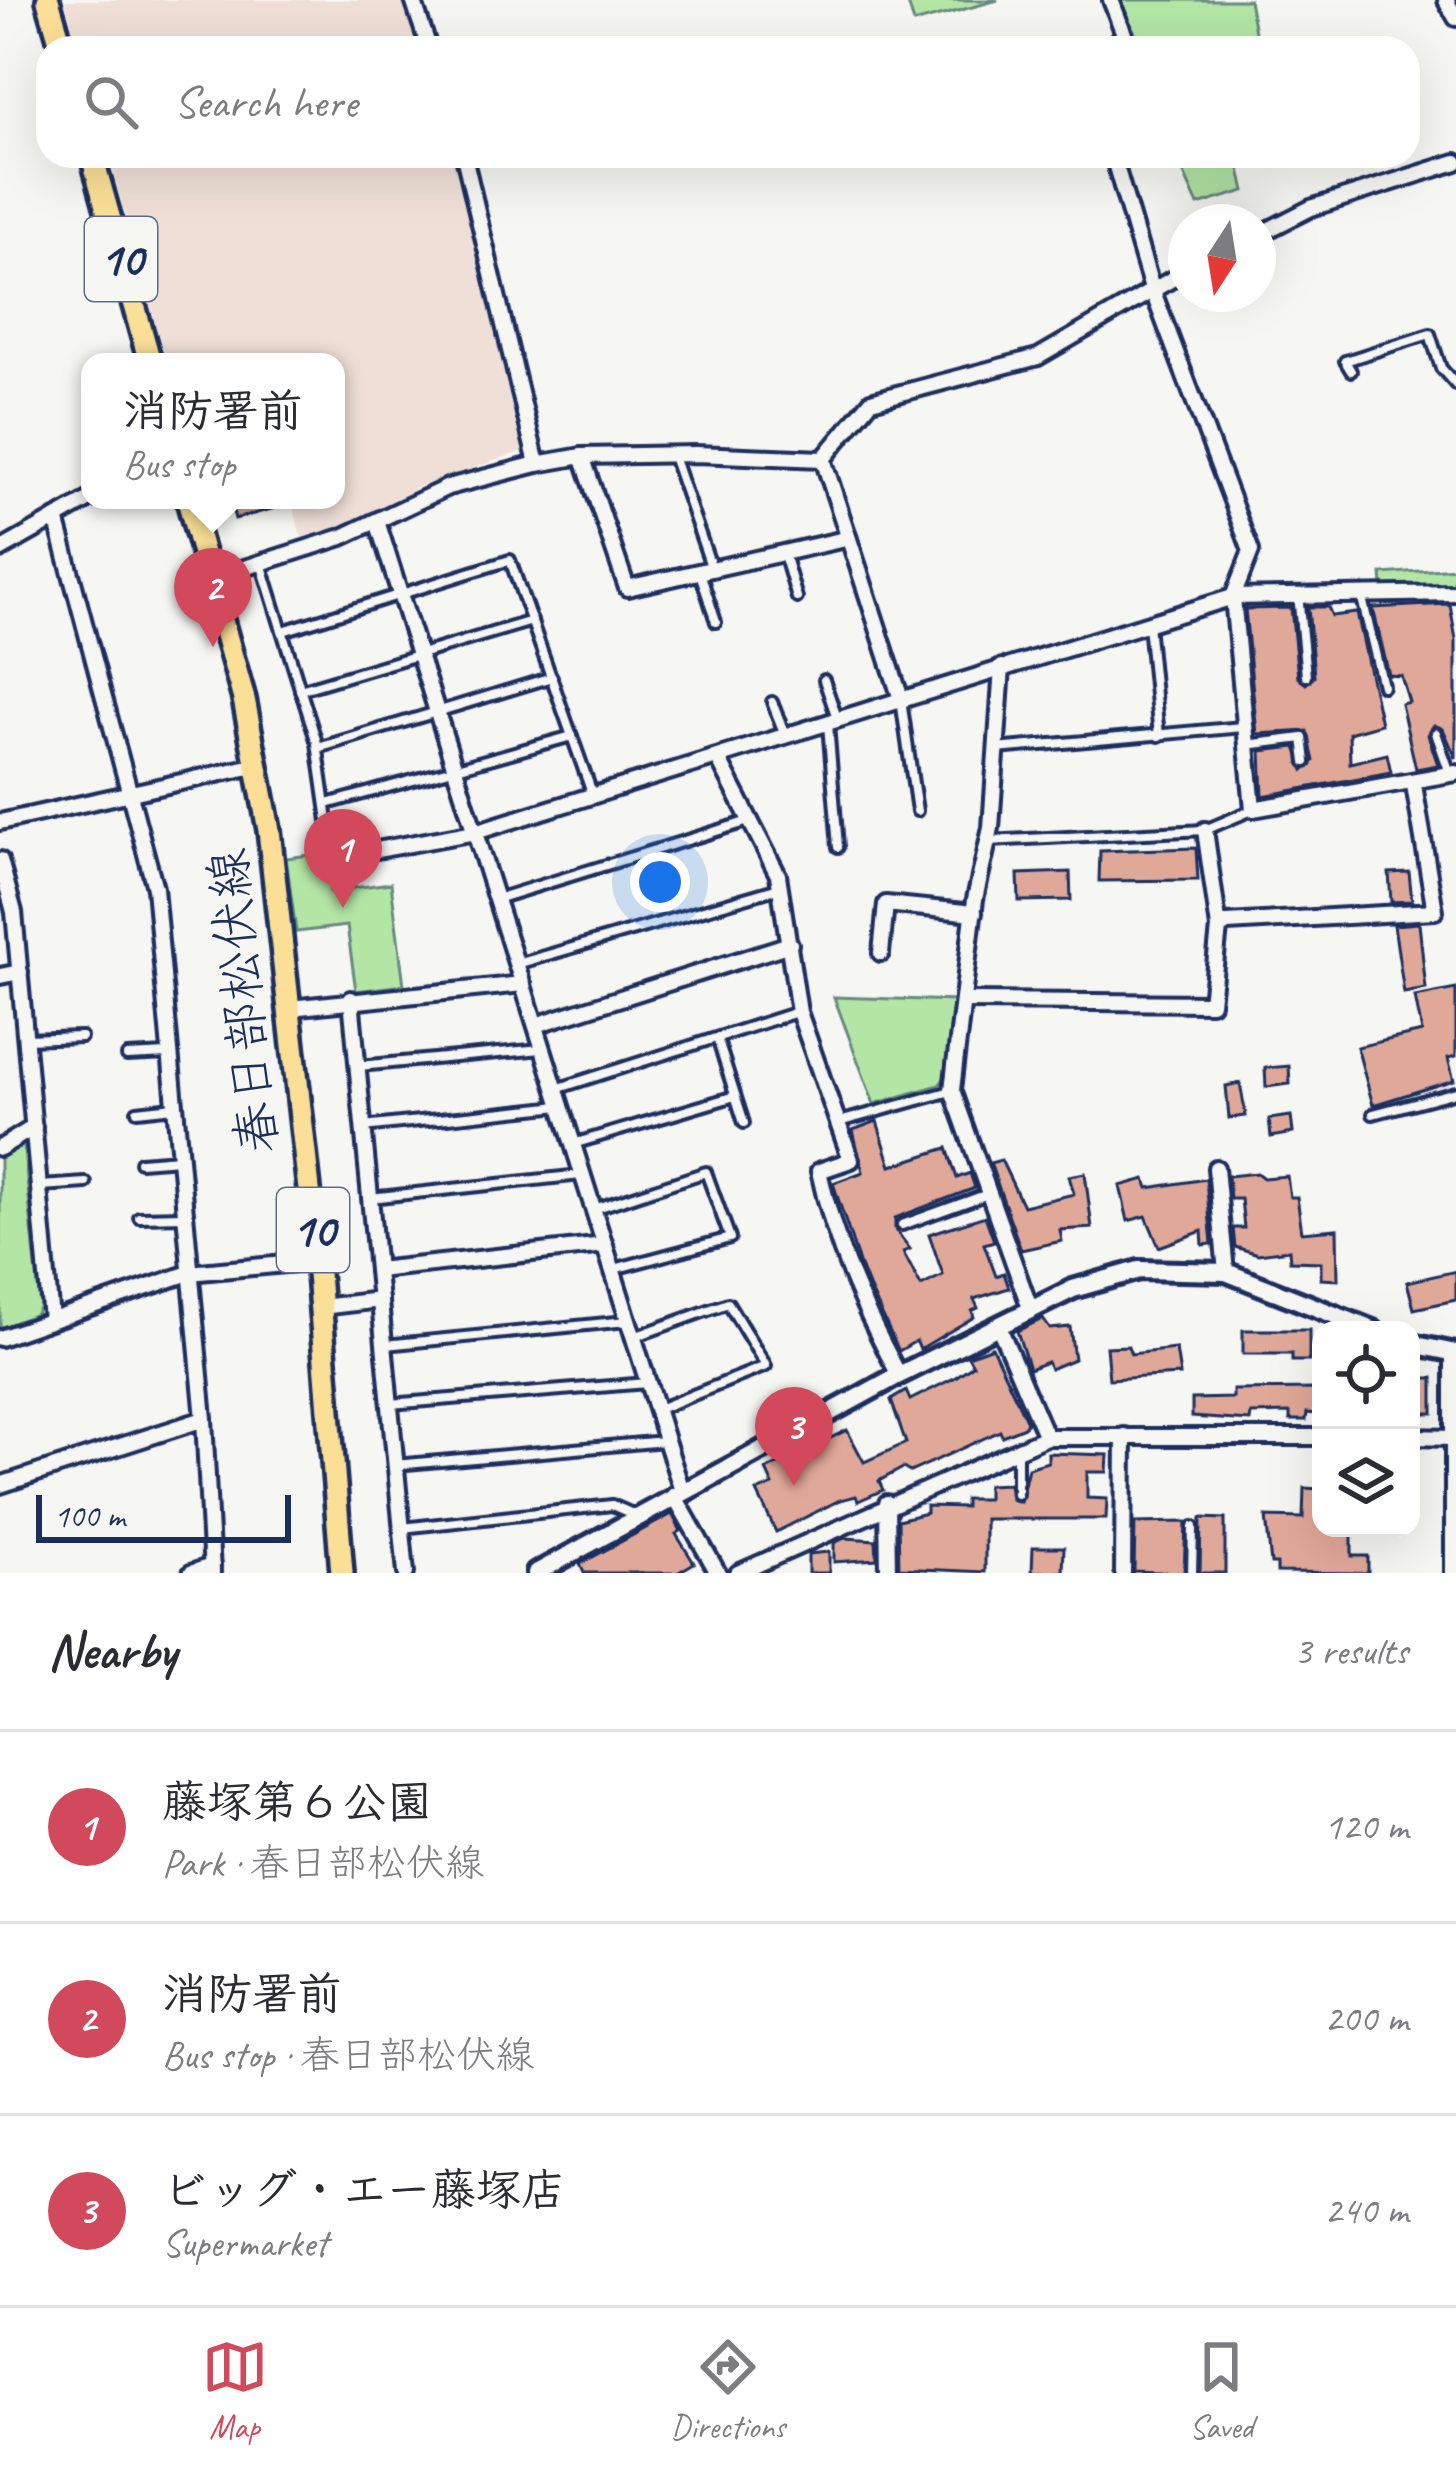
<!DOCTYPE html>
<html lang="en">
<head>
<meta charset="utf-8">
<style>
  body { margin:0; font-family:Caveat,"Klee One",sans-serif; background:#f7f7f7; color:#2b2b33 }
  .controls { position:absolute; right:36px; bottom:36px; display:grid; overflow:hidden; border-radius:24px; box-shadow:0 12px 48px #0002 }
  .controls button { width:108px; height:108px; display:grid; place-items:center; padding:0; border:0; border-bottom:3px solid #e1e1e2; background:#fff; color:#2b2b33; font:60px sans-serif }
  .compass { position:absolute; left:1168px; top:204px; width:108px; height:108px; border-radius:50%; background:#fff; box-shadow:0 12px 48px #0002; rotate:192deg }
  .scale { position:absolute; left:36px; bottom:30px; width:255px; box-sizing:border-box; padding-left:12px; border:6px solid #1b2f5e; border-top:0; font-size:33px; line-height:42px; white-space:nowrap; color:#1b2f5e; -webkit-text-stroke:9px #f6f6f2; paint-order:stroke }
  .you { position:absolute; left:660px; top:882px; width:42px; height:42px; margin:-30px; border:9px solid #fff; border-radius:50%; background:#1a73e8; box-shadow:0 0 0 18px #1a73e833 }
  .badge { display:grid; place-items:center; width:78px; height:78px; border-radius:50%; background:#d1495b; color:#fff; font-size:39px; font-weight:700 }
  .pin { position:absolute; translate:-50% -99px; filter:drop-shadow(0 3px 6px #0008) }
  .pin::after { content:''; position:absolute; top:63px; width:42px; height:36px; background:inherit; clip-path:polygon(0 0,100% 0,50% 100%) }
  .popup { position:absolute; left:81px; top:353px; width:264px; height:156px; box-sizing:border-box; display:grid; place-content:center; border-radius:24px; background:#fff; filter:drop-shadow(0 3px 9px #0005); font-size:39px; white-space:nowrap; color:#7c7c81 }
  .popup b { font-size:45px; color:#2b2b33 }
  .popup::after { content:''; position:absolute; left:50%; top:100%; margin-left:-24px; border:24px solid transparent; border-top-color:#fff }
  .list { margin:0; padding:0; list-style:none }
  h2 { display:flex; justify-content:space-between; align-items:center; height:156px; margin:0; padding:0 48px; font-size:51px }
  h2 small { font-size:39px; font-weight:400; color:#7c7c81 }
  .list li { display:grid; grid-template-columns:78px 1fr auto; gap:36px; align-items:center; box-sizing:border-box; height:192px; padding:0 48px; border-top:3px solid #e1e1e2 }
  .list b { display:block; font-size:45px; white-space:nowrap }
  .list p { margin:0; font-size:39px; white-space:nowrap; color:#7c7c81 }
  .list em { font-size:39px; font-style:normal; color:#7c7c81 }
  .icon { flex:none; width:66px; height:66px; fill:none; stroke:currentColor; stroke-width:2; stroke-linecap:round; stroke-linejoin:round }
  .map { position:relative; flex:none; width:1456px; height:1573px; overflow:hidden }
  .search { position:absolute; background:#fff; box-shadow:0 12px 48px #0002; left:36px; right:36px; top:36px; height:132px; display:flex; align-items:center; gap:30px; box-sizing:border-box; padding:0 42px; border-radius:36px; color:#7c7c81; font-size:45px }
  .sheet { height:732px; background:#fff }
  nav { display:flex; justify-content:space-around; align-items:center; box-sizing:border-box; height:168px; border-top:3px solid #e1e1e2; background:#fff; font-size:33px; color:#7c7c81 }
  nav a { display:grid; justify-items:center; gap:6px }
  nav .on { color:#d1495b }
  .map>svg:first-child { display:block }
  .built { fill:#efdfd7 }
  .green { fill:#b3e5a5; stroke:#678a82; stroke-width:3 }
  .building { fill:#e0a898; stroke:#1b2f5e; stroke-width:3 }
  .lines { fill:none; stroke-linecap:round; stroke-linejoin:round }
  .service-casing { stroke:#1b2f5e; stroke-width:16 }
  .minor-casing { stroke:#1b2f5e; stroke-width:22 }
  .tertiary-casing { stroke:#1b2f5e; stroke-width:26 }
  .primary-casing { stroke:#1b2f5e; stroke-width:30 }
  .service { stroke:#f6f6f2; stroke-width:8 }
  .minor { stroke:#f6f6f2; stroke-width:14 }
  .tertiary { stroke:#f6f6f2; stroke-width:16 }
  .primary { stroke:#fbdf96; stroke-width:21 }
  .labels { text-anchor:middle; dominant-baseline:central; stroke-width:9; stroke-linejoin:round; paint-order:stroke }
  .shield { fill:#f6f6f2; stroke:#5d6b8a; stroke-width:3 }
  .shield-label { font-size:48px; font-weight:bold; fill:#1b2f5e }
  .street-label { font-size:51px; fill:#1b2f5e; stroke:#f6f6f2 }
</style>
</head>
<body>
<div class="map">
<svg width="1456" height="1573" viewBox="0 0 1456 1573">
  <rect width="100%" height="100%" fill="#f6f6f2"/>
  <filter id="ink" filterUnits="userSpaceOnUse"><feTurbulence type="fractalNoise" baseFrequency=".00833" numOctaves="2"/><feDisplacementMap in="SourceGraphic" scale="24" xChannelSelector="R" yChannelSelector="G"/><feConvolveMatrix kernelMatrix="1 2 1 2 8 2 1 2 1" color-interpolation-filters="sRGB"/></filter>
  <g filter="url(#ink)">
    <g class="built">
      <polygon points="65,0 404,0 420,48 78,48"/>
      <polygon points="109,156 456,156 526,450 420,486 359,521 302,538 291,500 336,500 336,362 166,362"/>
    </g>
    <g class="green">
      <polygon points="907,0 998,0 914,23"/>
      <polygon points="1120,0 1249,0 1258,48 1142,48"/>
      <polygon points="1176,156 1237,156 1245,191 1198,205"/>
      <polygon points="1456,568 1453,585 1383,587 1382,574"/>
      <polygon points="325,853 330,891 391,883 404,985 356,991 347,926 296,932 286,858"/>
      <polygon points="834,997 956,1001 945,1078 939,1085 874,1104"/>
      <polygon points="23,1140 40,1306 35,1315 0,1328 0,1155"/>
    </g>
    <g class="building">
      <polygon points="230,500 289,500 290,504 235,519"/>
      <polygon points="1450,604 1456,640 1456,758 1443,729 1434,725 1428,735 1438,765 1416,769 1401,704 1409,702 1401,676 1389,675 1373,608"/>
      <polygon points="1308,607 1328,607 1332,616 1357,613 1381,724 1349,733 1350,763 1387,754 1391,772 1263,796 1261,751 1296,747 1304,770 1314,761 1307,731 1257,734 1245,609 1291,608 1298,677 1306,684 1314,676"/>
      <polygon points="1196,848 1198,880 1099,881 1100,851"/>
      <polygon points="1070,872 1071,900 1019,901 1018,874"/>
      <polygon points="1409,872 1412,901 1391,902 1389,873"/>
      <polygon points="1419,923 1426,989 1404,993 1394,925"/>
      <polygon points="1456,989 1456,1056 1448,1058 1454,1080 1373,1105 1357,1047 1422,1032 1415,997"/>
      <polygon points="1289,1066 1290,1084 1266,1087 1265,1068"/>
      <polygon points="1240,1083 1246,1116 1229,1118 1226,1086"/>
      <polygon points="1291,1116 1293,1133 1271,1137 1269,1119"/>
      <polygon points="877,1121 891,1166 947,1148 957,1178 970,1173 975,1188 895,1218 895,1229 910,1249 903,1252 921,1286 943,1275 929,1234 985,1216 994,1241 984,1244 996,1276 1004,1273 1009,1288 974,1299 978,1308 972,1311 974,1317 920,1349 916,1341 899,1351 896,1345 862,1272 833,1183 863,1172 853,1130"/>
      <polygon points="1001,1160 1023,1206 1074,1194 1069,1176 1085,1173 1092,1228 1060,1230 1062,1241 1021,1250 990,1163"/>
      <polygon points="1257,1173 1263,1178 1287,1176 1290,1197 1297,1197 1302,1232 1337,1229 1338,1280 1321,1279 1321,1262 1290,1261 1289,1250 1258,1254 1235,1247 1233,1228 1244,1228 1241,1199 1230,1199 1228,1176"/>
      <polygon points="1145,1179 1148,1188 1206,1179 1212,1244 1203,1245 1202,1231 1159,1247 1146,1216 1128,1221 1120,1186"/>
      <polygon points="1456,1271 1456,1300 1414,1309 1407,1282"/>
      <polygon points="1043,1319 1050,1329 1070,1327 1074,1359 1050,1369 1047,1362 1029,1369 1017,1331"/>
      <polygon points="1243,1330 1309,1330 1309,1361 1292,1361 1292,1354 1243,1354"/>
      <polygon points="1128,1346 1131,1354 1176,1349 1180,1375 1109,1379 1106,1347"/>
      <polygon points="992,1347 1027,1422 1024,1427 1002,1436 1000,1431 910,1472 903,1468 879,1481 883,1490 858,1501 856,1496 840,1500 776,1532 757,1492 773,1485 766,1470 847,1430 864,1462 906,1443 891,1400 906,1391 910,1400 954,1378 973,1365 968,1356"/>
      <polygon points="1416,1378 1433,1378 1433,1413 1417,1413"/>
      <polygon points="1316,1389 1316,1414 1307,1413 1306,1420 1290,1420 1290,1413 1251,1414 1250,1421 1192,1417 1192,1399 1233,1398 1233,1390"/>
      <polygon points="1048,1453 1108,1455 1107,1472 1087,1472 1087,1498 1107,1499 1106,1519 985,1519 985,1572 899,1568 898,1520 926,1513 926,1506 965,1507 965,1499 987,1499 987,1485 1009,1484 1011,1499 1020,1502 1028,1468 1048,1462"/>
      <polygon points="1304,1488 1321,1489 1321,1528 1352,1528 1352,1556 1368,1556 1368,1573 1277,1572 1277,1564 1271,1564 1266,1517 1303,1518"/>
      <polygon points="672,1514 681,1531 676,1534 694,1563 677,1573 584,1573 580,1564"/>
      <polygon points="1201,1518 1225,1519 1225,1573 1200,1573"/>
      <polygon points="1186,1522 1184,1573 1134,1571 1135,1523"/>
      <polygon points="845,1538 876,1540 877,1559 834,1562 834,1543"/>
      <polygon points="1033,1547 1064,1547 1063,1572 1032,1572"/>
      <polygon points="829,1552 829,1573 808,1573 808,1554"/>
    </g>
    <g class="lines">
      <defs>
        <g id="service">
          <polyline points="1351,371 1345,361 1430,334 1441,368 1456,385"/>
          <polyline points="673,456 712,569"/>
          <polyline points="784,554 797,598"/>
          <polyline points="261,563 317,743 333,856"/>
          <polyline points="700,573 716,622"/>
          <polyline points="1298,594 1306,676"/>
          <polyline points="1361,594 1383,686"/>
          <polyline points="1148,624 1159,736"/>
          <polyline points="283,631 510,560 593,796"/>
          <polyline points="824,680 837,718"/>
          <polyline points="300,690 532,621"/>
          <polyline points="901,700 917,811"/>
          <polyline points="772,702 785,735"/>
          <polyline points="828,724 838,847"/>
          <polyline points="1436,733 1450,773"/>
          <polyline points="1246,745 1303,738 1306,762"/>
          <polyline points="318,748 552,677"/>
          <polyline points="996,749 1243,727"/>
          <polyline points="327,804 572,736"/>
          <polyline points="989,841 1205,830 1252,810"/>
          <polyline points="496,899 749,821"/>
          <polyline points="517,964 779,888"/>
          <polyline points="717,1038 744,1123"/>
          <polyline points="26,1039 81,1037"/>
          <polyline points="127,1056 168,1054"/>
          <polyline points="359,1066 542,1049"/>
          <polyline points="556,1089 797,1012"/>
          <polyline points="137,1111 174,1107"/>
          <polyline points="1373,1114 1456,1092"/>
          <polyline points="839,1122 951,1091"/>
          <polyline points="363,1127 560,1106"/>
          <polyline points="573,1144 735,1096"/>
          <polyline points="140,1162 179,1159"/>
          <polyline points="41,1186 86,1183"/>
          <polyline points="370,1198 581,1175"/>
          <polyline points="594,1209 706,1172 730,1238 614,1269"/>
          <polyline points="139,1217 184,1216"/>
          <polyline points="902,1225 988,1194"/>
          <polyline points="634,1337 728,1303 766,1366 658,1409"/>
          <polyline points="385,1345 627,1321"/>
          <polyline points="390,1404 647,1383"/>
          <polyline points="395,1465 665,1441"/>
          <polyline points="1017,1494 1017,1449"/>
          <polyline points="402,1528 612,1505 635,1515"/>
          <polyline points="1192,1573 1193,1527"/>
        </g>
        <g id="minor">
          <polyline points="413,0 429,48"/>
          <polyline points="1111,0 1124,34 1112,48"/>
          <polyline points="1446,0 1456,18"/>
          <polyline points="464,156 537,464"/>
          <polyline points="1113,156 1152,289 1251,551 1233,597 1253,809 1456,773"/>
          <polyline points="1258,235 1311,208 1456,162"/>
          <polyline points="582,456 627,588 845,539"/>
          <polyline points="823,459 871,401 1038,357 1186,271"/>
          <polyline points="823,459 901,699"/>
          <polyline points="56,518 155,888 204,1419 212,1573"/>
          <polyline points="377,521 682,1491"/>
          <polyline points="0,550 90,499"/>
          <polyline points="210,579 342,537 448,487 537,464 582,456 696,454 823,459"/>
          <polyline points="1002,667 991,828 975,899 952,1090 1030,1308"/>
          <path d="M718,758L778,875L799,1012L851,1160L819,1171C835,1246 863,1308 899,1375"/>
          <polyline points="0,822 258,765"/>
          <polyline points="1205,830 1219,928"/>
          <polyline points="333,858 475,832 1233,597 1456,593"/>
          <polyline points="0,860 14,912 51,1320"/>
          <polyline points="881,953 886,904 974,913"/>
          <polyline points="0,976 20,972"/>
          <polyline points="351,999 406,1573"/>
          <polyline points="966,1001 1211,1003 1219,928 1227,923 1435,911 1414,785"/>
          <polyline points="290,1008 523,984"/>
          <polyline points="536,1025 790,944"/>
          <polyline points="0,1148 34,1127"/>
          <polyline points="1216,1168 1226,1272"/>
          <polyline points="377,1270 605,1245"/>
          <polyline points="321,1307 380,1300"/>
          <polyline points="998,1325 1046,1437"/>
          <polyline points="0,1338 189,1273 317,1261"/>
          <polyline points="1411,1437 1452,1438"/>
          <polyline points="0,1485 204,1419"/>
          <polyline points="674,1495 718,1573"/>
          <polyline points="887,1503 888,1573"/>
          <polyline points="191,1573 212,1566"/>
          <polyline points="738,1573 1046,1437 1321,1437"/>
          <polyline points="1123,1573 1124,1436"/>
          <polyline points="1453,1573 1453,1353"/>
        </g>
        <g id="tertiary">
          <polyline points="1411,1344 1456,1353"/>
          <polyline points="536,1573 899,1375 1073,1289 1139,1270 1226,1272 1373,1330"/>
        </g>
        <g id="primary">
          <polyline points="48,0 62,48"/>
          <polyline points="92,156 150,362"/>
          <polyline points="188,500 244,699 269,830 317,1261 342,1573"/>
        </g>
      </defs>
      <use href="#service" class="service-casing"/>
      <use href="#minor" class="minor-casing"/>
      <use href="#tertiary" class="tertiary-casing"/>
      <use href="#primary" class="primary-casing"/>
      <use href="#service" class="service"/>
      <use href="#minor" class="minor"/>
      <use href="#tertiary" class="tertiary"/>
      <use href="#primary" class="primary"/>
    </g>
  </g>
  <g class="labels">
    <g class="shield">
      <rect x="85" y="217" width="72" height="84" rx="9"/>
      <rect x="277" y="1188" width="72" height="84" rx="9"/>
    </g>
    <g class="shield-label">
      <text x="121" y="259">10</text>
      <text x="313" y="1230">10</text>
    </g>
    <g class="street-label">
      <text transform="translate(243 1001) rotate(-96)">春日部松伏線</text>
    </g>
  </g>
</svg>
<div class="controls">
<button><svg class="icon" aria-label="locate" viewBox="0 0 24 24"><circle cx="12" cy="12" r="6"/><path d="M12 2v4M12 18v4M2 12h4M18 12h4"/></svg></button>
<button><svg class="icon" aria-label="layers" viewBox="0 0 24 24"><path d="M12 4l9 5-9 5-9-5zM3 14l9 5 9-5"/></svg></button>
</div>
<svg class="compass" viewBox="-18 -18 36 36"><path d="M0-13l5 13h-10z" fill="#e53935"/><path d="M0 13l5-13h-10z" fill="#7c7c81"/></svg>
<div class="scale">100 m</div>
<div class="you"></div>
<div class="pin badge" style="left:343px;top:908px">1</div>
<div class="pin badge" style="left:213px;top:647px">2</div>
<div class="popup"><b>消防署前</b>Bus stop</div>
<div class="pin badge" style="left:794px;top:1486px">3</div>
<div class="search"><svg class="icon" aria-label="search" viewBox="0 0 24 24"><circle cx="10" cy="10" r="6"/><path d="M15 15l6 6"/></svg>Search here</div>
</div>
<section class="sheet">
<h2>Nearby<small>3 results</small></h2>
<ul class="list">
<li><span class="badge">1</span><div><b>藤塚第６公園</b><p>Park · 春日部松伏線</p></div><em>120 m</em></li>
<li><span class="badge">2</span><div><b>消防署前</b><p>Bus stop · 春日部松伏線</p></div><em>200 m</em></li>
<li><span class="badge">3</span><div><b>ビッグ・エー藤塚店</b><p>Supermarket</p></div><em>240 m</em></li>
</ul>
</section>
<nav>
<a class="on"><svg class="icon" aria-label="map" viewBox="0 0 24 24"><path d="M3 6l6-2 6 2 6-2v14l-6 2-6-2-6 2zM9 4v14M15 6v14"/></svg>Map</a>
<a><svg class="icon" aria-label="directions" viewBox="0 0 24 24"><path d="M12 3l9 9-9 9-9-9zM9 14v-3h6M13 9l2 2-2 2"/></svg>Directions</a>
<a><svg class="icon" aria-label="saved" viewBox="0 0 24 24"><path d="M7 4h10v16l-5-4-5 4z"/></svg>Saved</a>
</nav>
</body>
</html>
